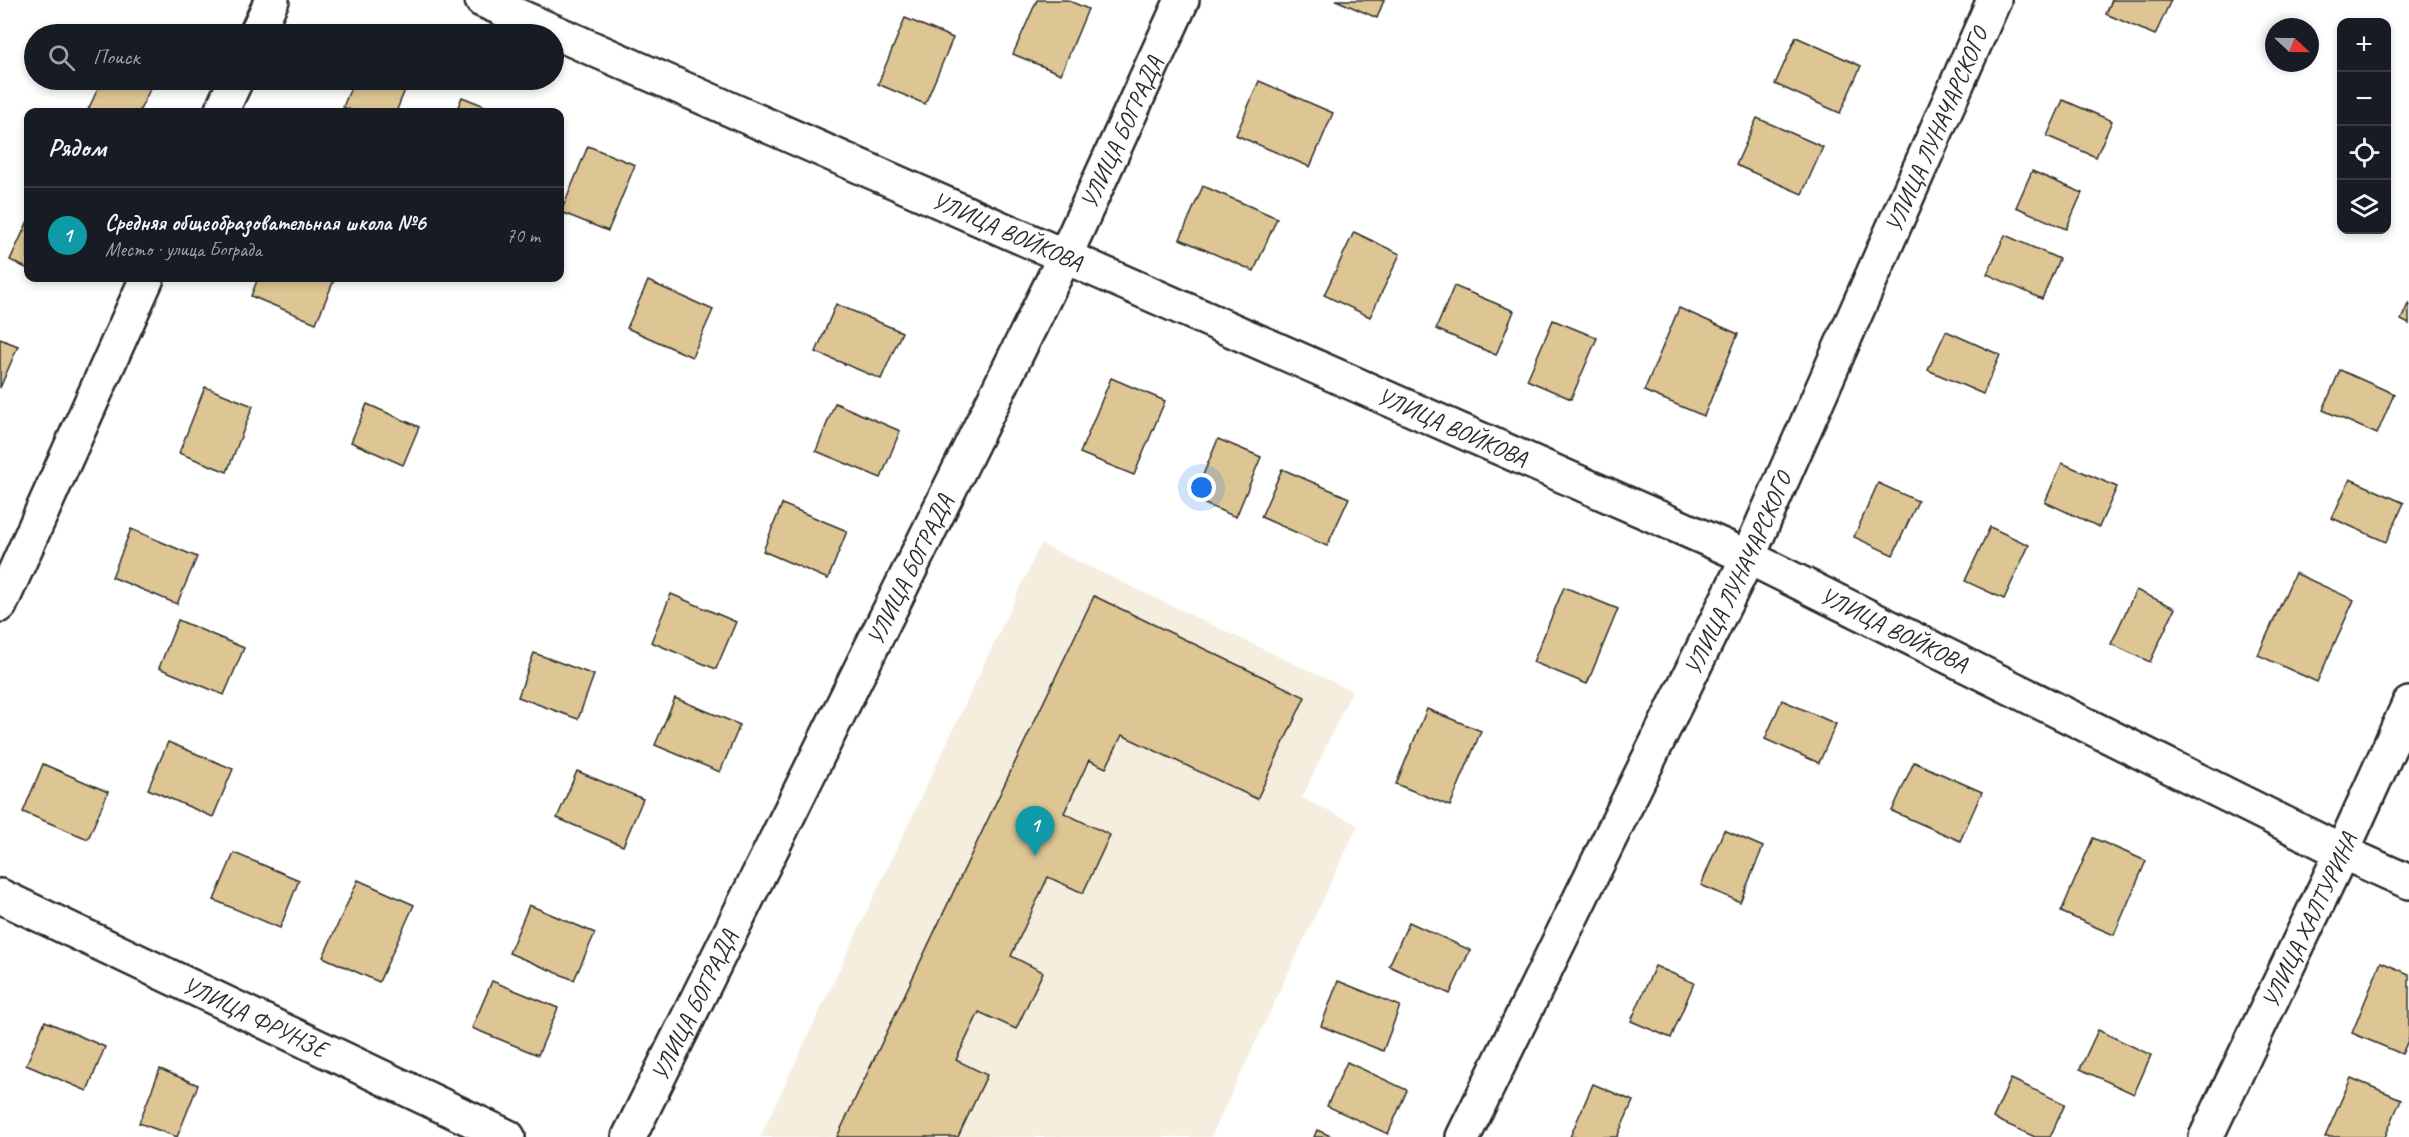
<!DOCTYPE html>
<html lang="ru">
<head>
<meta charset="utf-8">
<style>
  body { margin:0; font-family:Caveat,sans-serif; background:#242831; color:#f1f3f6 }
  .controls { position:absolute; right:18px; top:18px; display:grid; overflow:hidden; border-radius:12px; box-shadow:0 3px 9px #0003 }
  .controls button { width:54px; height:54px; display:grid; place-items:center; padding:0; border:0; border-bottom:2px solid #363941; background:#171b24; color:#f1f3f6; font:30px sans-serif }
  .compass { position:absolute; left:2265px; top:18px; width:54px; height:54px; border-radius:50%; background:#171b24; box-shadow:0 3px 9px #0003; rotate:112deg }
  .you { position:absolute; left:1202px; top:488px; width:21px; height:21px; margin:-15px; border:4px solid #fff; border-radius:50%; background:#1a73e8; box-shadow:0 0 0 9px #1a73e833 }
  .badge { display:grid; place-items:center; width:39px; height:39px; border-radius:50%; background:#0b8043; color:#fff; font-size:20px; font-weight:700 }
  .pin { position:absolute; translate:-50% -50px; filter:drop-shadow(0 2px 3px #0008) }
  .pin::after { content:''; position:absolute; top:32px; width:21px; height:18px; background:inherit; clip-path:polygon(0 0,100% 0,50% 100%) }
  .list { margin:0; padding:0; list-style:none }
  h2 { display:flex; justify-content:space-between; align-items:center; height:78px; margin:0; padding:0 24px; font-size:26px }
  h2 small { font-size:20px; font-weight:400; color:#9ea1a6 }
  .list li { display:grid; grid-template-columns:39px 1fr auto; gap:18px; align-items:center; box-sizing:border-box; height:96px; padding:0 24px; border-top:2px solid #363941 }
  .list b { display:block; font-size:22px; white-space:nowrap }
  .list p { margin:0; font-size:20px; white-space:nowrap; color:#9ea1a6 }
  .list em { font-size:20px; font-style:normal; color:#9ea1a6 }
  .icon { flex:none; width:33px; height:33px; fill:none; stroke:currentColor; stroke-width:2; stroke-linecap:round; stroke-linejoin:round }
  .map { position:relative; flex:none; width:2409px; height:1137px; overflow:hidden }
  .search { position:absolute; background:#171b24; box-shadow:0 3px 9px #0003; left:24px; top:24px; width:540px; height:66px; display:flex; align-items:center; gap:15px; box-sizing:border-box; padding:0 21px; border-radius:33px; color:#9ea1a6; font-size:22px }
  .panel { position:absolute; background:#171b24; box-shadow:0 3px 9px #0003; left:24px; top:108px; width:540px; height:174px; border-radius:12px }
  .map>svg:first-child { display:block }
  .built { fill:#f5eedf }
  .building { fill:#dec594; stroke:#2b2b2b; stroke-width:1.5 }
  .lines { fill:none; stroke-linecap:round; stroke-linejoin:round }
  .minor-casing { stroke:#2b2b2b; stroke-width:38 }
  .minor { stroke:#fff; stroke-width:33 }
  .labels { text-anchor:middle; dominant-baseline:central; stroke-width:4.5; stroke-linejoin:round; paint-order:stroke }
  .street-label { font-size:24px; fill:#2b2b2b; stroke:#fff }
</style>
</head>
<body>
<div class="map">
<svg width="2409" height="1137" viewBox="0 0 2409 1137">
  <rect width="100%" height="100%" fill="#fff"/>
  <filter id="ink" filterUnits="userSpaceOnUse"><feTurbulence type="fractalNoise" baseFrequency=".0167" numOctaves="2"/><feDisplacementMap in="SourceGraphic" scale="12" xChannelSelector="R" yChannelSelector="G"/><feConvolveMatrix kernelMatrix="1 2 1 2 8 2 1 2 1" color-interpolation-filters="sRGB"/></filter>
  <g filter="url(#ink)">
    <polygon class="built" points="1041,544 1352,691 1302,798 1358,825 1211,1137 760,1137"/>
    <g class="building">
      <polygon points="1037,0 1067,0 1088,9 1061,74 1013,54"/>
      <polygon points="1336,0 1384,0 1377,18"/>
      <polygon points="2112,0 2171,0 2155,35 2106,14"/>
      <polygon points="905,18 953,38 925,104 878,84"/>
      <polygon points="1796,37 1861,66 1840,113 1775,84"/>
      <polygon points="102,80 144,80 153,83 139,112 87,112"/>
      <polygon points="354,80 409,80 396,112 356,112 343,107"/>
      <polygon points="1259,81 1333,113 1310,167 1236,135"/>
      <polygon points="462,97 500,112 456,112"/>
      <polygon points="2063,100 2112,121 2096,157 2047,136"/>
      <polygon points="1757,118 1823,147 1802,194 1736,165"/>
      <polygon points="588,146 635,165 608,231 561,212"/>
      <polygon points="2032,171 2082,193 2066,229 2016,207"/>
      <polygon points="1203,186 1277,218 1254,271 1180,239"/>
      <polygon points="28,221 28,269 10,260"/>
      <polygon points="1354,232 1400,254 1370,317 1324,295"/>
      <polygon points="2005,235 2059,259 2042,299 1987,274"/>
      <polygon points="258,278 335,278 316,323 251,296"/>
      <polygon points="648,281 713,310 692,357 627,328"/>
      <polygon points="1454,286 1514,311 1496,355 1436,329"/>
      <polygon points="2409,302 2409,324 2401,320"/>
      <polygon points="836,304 902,332 881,379 816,352"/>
      <polygon points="1679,308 1738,334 1704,416 1644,391"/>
      <polygon points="1553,320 1597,338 1571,399 1527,380"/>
      <polygon points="1946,331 2000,355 1983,394 1928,370"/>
      <polygon points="0,339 18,346 0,388"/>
      <polygon points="2340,370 2394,394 2377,434 2323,410"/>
      <polygon points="1111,378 1165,401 1134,475 1080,453"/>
      <polygon points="205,387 253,406 227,472 179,453"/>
      <polygon points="835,403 900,431 881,478 816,451"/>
      <polygon points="367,404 419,427 403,465 351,442"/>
      <polygon points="1218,439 1261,457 1236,517 1193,499"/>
      <polygon points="2062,463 2117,487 2099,527 2045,502"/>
      <polygon points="1282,469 1349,498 1327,546 1261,517"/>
      <polygon points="2350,479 2404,503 2386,542 2332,518"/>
      <polygon points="1878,483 1918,501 1893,555 1854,537"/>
      <polygon points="782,504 847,531 828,579 763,551"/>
      <polygon points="1990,527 2029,545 2004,599 1965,581"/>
      <polygon points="131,529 197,557 177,604 112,577"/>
      <polygon points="2295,573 2354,600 2317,682 2258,655"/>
      <polygon points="1564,587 1618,609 1587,684 1533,662"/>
      <polygon points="2136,590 2175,608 2150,662 2111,644"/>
      <polygon points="671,594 736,622 716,669 651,642"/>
      <polygon points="1094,596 1305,697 1257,799 1122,735 1106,768 1089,760 1064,813 1110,835 1083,893 1048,877 1011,956 1043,972 1016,1029 979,1012 956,1060 987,1075 958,1137 837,1137"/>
      <polygon points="178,620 244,648 224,695 159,668"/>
      <polygon points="534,653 594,675 578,719 518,697"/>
      <polygon points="675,698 740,725 720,772 655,745"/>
      <polygon points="1782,700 1836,724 1819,763 1765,739"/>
      <polygon points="1427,709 1481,731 1450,806 1396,784"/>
      <polygon points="168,742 233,769 213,817 148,789"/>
      <polygon points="1914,762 1982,792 1960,841 1892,811"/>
      <polygon points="43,764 108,792 88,839 23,812"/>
      <polygon points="577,771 643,799 623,846 557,818"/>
      <polygon points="1724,830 1763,847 1740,902 1701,885"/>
      <polygon points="2093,838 2146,861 2114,935 2061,912"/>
      <polygon points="234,853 299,880 280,928 214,900"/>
      <polygon points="358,880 414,905 379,982 323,957"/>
      <polygon points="529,905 595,933 574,980 509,953"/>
      <polygon points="1409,922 1470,950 1450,994 1389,966"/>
      <polygon points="2381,962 2409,974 2409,1038 2402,1054 2352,1033"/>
      <polygon points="1655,966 1694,983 1671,1038 1631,1021"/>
      <polygon points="492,981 558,1008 538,1055 472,1028"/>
      <polygon points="1338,981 1400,1006 1383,1051 1321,1026"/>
      <polygon points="45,1021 105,1047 87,1091 26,1065"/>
      <polygon points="2098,1030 2151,1055 2134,1094 2080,1069"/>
      <polygon points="1347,1062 1407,1090 1388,1134 1327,1106"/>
      <polygon points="160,1069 198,1085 177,1137 139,1123"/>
      <polygon points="2351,1078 2401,1099 2385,1137 2325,1137"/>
      <polygon points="2011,1079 2065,1104 2050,1137 2035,1137 1993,1118"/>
      <polygon points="1593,1084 1633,1101 1617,1137 1570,1137"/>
      <polygon points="1317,1130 1333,1137 1314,1137"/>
    </g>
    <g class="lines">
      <defs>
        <g id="minor">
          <path id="s1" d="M482,0L1748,557L2342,852L2409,882"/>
          <polyline points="256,34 272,0"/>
          <polyline points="221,112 236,80"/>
          <polyline points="0,605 147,278"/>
          <path id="s2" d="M0,896L508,1137"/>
          <path id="s3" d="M629,1137L1064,258L1182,0"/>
          <path id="s4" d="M1463,1137L1748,557L1994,0"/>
          <path id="s5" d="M2206,1137L2342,852L2409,704"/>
        </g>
      </defs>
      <use href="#minor" class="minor-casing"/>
      <use href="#minor" class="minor"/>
    </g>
  </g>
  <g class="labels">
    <g class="street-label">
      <text stroke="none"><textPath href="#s4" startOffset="1113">УЛИЦА ЛУНАЧАРСКОГО</textPath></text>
      <text stroke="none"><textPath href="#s3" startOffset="1119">УЛИЦА БОГРАДА</textPath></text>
      <text stroke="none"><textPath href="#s1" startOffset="574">УЛИЦА ВОЙКОВА</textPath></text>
      <text stroke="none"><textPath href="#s1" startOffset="1060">УЛИЦА ВОЙКОВА</textPath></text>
      <text stroke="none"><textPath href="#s3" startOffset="633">УЛИЦА БОГРАДА</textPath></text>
      <text stroke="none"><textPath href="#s4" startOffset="627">УЛИЦА ЛУНАЧАРСКОГО</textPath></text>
      <text stroke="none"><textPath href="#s1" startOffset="1546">УЛИЦА ВОЙКОВА</textPath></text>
      <text stroke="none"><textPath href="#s5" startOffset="240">УЛИЦА ХАЛТУРИНА</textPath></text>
      <text stroke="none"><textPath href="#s3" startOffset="147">УЛИЦА БОГРАДА</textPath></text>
      <text stroke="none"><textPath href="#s2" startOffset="282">УЛИЦА ФРУНЗЕ</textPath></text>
    </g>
  </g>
</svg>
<div class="controls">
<button>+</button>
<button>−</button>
<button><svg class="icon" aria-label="locate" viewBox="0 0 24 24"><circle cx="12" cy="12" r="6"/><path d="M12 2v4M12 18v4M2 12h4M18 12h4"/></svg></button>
<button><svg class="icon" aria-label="layers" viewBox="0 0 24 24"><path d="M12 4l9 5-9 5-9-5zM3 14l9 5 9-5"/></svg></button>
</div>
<svg class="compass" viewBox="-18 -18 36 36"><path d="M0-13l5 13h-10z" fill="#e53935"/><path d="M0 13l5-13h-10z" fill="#9ea1a6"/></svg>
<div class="you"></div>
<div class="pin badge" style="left:1035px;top:856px;background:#0f9aa8">1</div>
<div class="search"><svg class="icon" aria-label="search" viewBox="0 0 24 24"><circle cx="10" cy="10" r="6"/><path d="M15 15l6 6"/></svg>Поиск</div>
<section class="panel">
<h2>Рядом<small></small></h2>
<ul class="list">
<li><span class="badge" style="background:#0f9aa8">1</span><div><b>Средняя общеобразовательная школа №6</b><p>Место · улица Бограда</p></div><em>70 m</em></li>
</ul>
</section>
</div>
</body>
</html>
